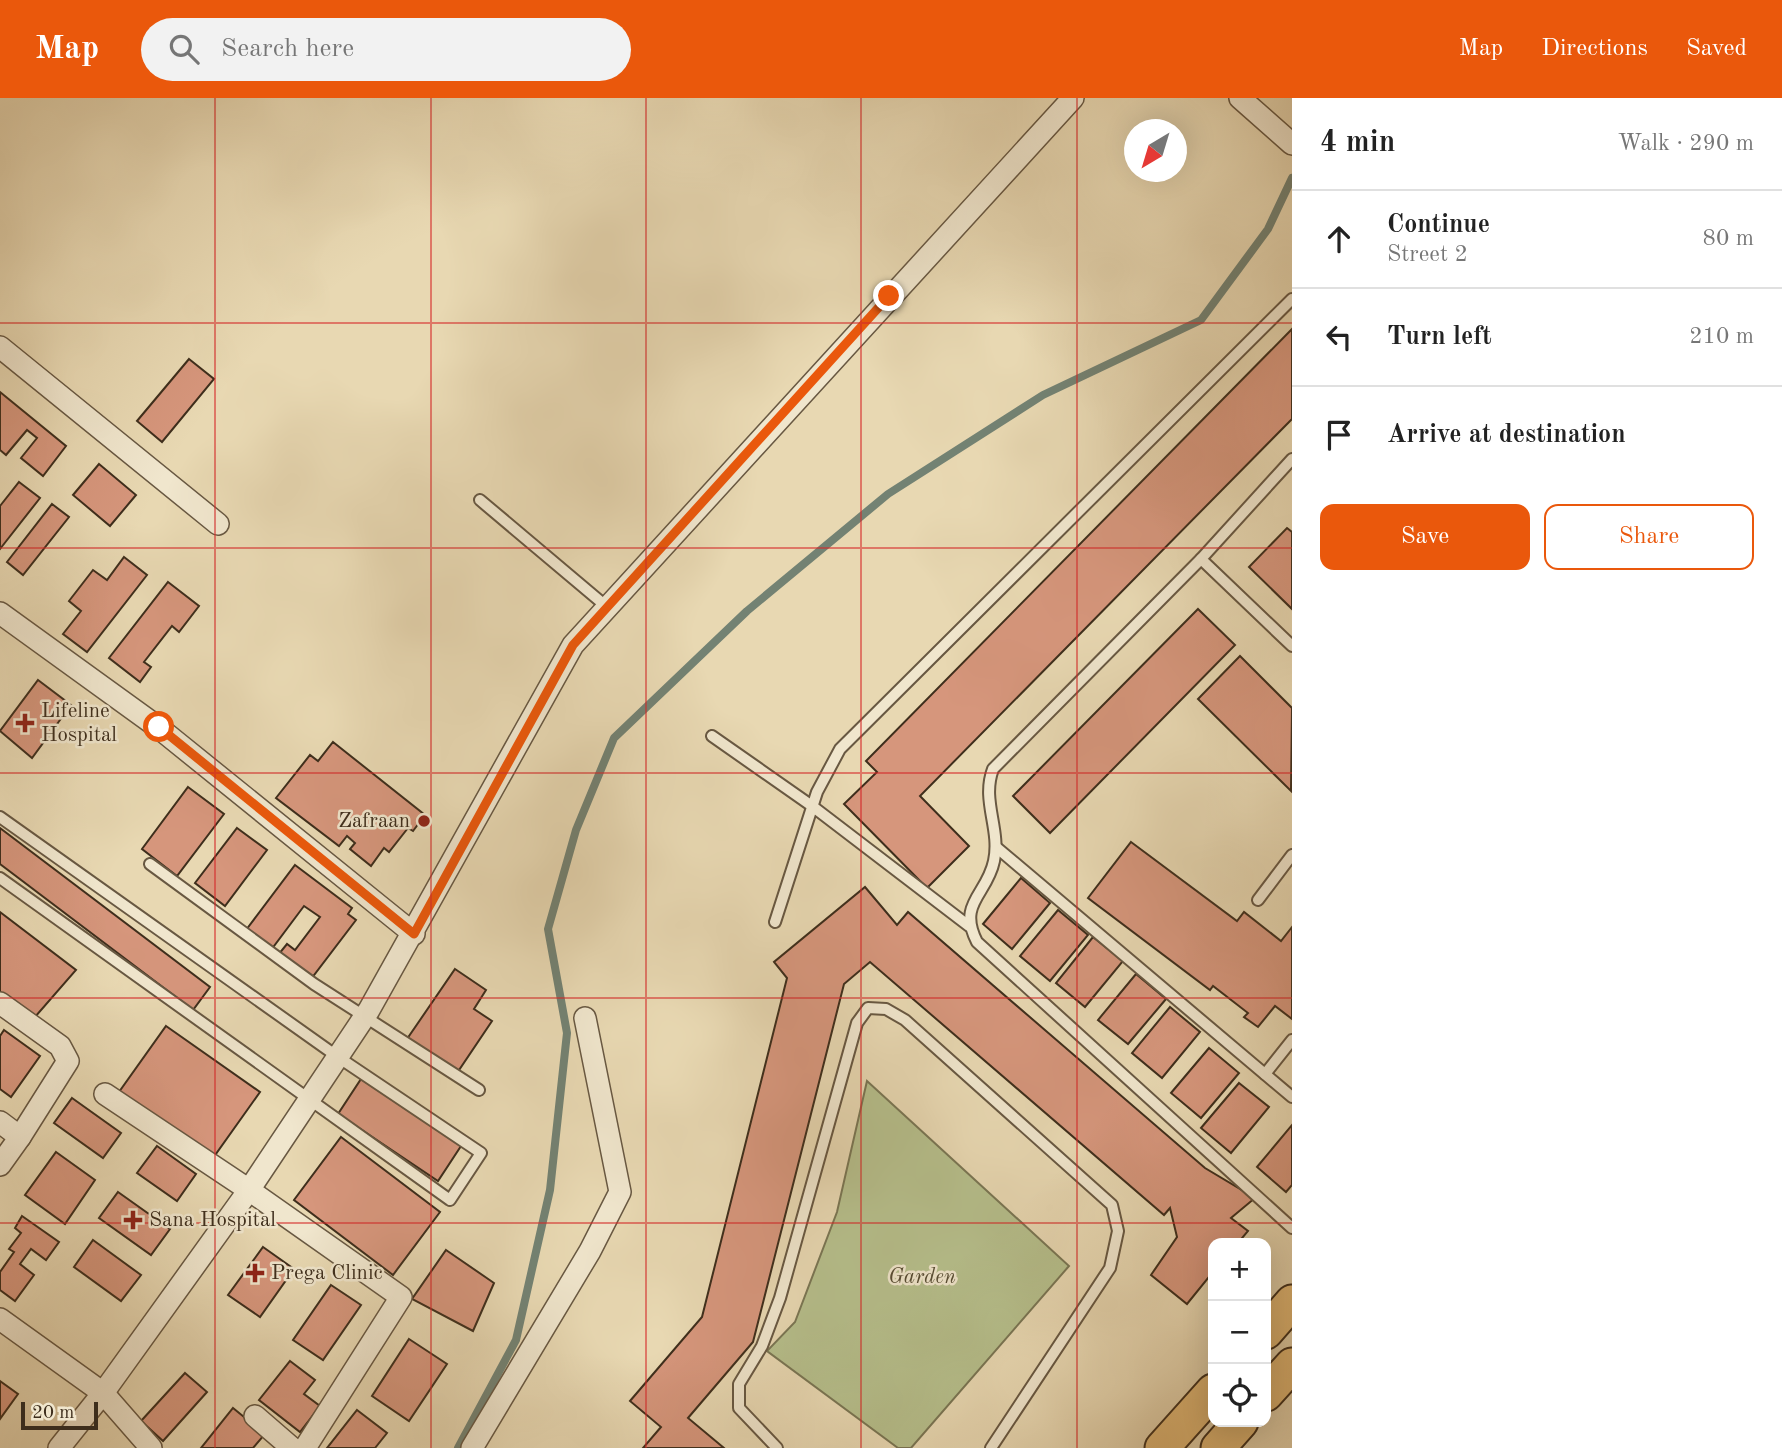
<!DOCTYPE html>
<html lang="en">
<head>
<meta charset="utf-8">
<style>
  body { margin:0; font-family:"Old Standard TT",serif; background:#f2f2f2; color:#222 }
  .controls { position:absolute; right:21px; bottom:21px; display:grid; overflow:hidden; border-radius:14px; box-shadow:0 7px 28px #0002 }
  .controls button { width:63px; height:63px; display:grid; place-items:center; padding:0; border:0; border-bottom:2px solid #e0e0e0; background:#fff; color:#222; font:35px sans-serif }
  .compass { position:absolute; left:1124px; top:21px; width:63px; height:63px; border-radius:50%; background:#fff; box-shadow:0 7px 28px #0002; rotate:218deg }
  .scale { position:absolute; left:21px; bottom:18px; width:77px; box-sizing:border-box; padding-left:7px; border:4px solid #3e2e1c; border-top:0; font-size:19px; line-height:24px; white-space:nowrap; color:#3e2e1c; -webkit-text-stroke:5px #f0e6cd; paint-order:stroke }
  .stop { position:absolute; width:21px; height:21px; margin:-16px; border:5px solid #ea580c; border-radius:50%; background:#fff }
  .stop.end { background:#ea580c; border-color:#fff; box-shadow:0 2px 7px #0008 }
  .list { margin:0; padding:0; list-style:none }
  h2 { display:flex; justify-content:space-between; align-items:center; height:91px; margin:0; padding:0 28px; font-size:30px }
  h2 small { font-size:23px; font-weight:400; color:#767676 }
  .list li { display:grid; grid-template-columns:46px 1fr auto; gap:21px; align-items:center; box-sizing:border-box; height:98px; padding:0 28px; border-top:2px solid #e0e0e0 }
  .list b { display:block; font-size:26px; white-space:nowrap }
  .list p { margin:0; font-size:23px; white-space:nowrap; color:#767676 }
  .list em { font-size:23px; font-style:normal; color:#767676 }
  .actions { display:flex; gap:14px; padding:21px 28px }
  .actions a { flex:1; padding:16px 0; border:2px solid #ea580c; border-radius:14px; text-align:center; font-size:24px; color:#ea580c }
  .actions .main { background:#ea580c; color:#fff }
  .icon { flex:none; width:38px; height:38px; fill:none; stroke:currentColor; stroke-width:2; stroke-linecap:round; stroke-linejoin:round }
  .map { position:relative; flex:none; width:1292px; height:1350px; overflow:hidden }
  header { display:flex; align-items:center; gap:42px; box-sizing:border-box; height:98px; padding:0 35px; background:#ea580c; color:#fff }
  header strong { font-size:33px }
  nav { display:flex; gap:38px; margin-inline-start:auto; font-size:24px }
  .search { width:490px; height:63px; background:#f2f2f2; display:flex; align-items:center; gap:18px; box-sizing:border-box; padding:0 24px; border-radius:38px; color:#767676; font-size:26px }
  main { display:flex }
  aside { flex:1; background:#fff }
  .map>svg:first-child { display:block }
  .green { fill:#b6bf8c; stroke:#7a7654; stroke-width:2 }
  .lines { fill:none; stroke-linecap:round; stroke-linejoin:round }
  .stream { stroke:#738273; stroke-width:8 }
  .building { fill:#d6967c; stroke:#3e2e1c; stroke-width:2 }
  .lane-casing { stroke:#685842; stroke-width:14 }
  .street-casing { stroke:#685842; stroke-width:24 }
  .primary-casing { stroke:#3e2e1c; stroke-width:37 }
  .lane { stroke:#f0e6cd; stroke-width:10 }
  .street { stroke:#f0e6cd; stroke-width:21 }
  .primary { stroke:#e4bc79; stroke-width:33 }
  .route { stroke:#ea580c; stroke-width:9 }
  .grid { fill:none; stroke:#d62828; stroke-width:2; stroke-opacity:0.55 }
  .poi-dot { fill:#8f2418; stroke:#f0e6cd; stroke-width:2.5 }
  .labels { text-anchor:middle; dominant-baseline:central; stroke-width:5; stroke-linejoin:round; paint-order:stroke }
  .poi-label { font-size:21px; fill:#3e2e1c; stroke:#f0e6cd; text-anchor:start }
  .park-label { font-size:21px; font-style:italic; fill:#564b32; stroke:#f0e6cd }
</style>
</head>
<body>
<header>
<strong>Map</strong>
<div class="search"><svg class="icon" aria-label="search" viewBox="0 0 24 24"><circle cx="10" cy="10" r="6"/><path d="M15 15l6 6"/></svg>Search here</div>
<nav><a>Map</a><a>Directions</a><a>Saved</a></nav>
</header>
<main>
<div class="map">
<svg width="1292" height="1350" viewBox="0 0 1292 1350">
  <rect width="100%" height="100%" fill="#e8d8b2"/>
  <filter id="stains"><feTurbulence type="fractalNoise" baseFrequency=".00286" numOctaves="4"/><feColorMatrix values="0 0 0 0 .2 0 0 0 0 .09 0 0 0 0 .02 0 0 0 .5 -.17"/></filter>
  <radialGradient id="worn" r=".72"><stop offset=".6" stop-color="#630" stop-opacity="0"/><stop offset="1" stop-color="#630" stop-opacity=".3"/></radialGradient>
  <polygon class="green" points="867,983 1069,1168 911,1350 898,1350 767,1253 795,1224 837,1114"/>
  <g class="lines">
    <polyline class="stream" points="458,1350 516,1242 550,1092 567,935 548,831 576,732 614,640 747,513 888,396 1043,297 1201,222 1268,131 1292,80"/>
  </g>
  <g class="building">
    <polygon points="1292,231 1292,321 920,698 969,748 927,790 844,706 877,674 866,663"/>
    <polygon points="189,261 214,281 162,344 137,323"/>
    <polygon points="0,294 66,348 43,378 21,360 37,340 27,332 6,357 0,352"/>
    <polygon points="99,366 136,397 110,428 73,397"/>
    <polygon points="19,384 40,400 0,451 0,408"/>
    <polygon points="52,406 69,419 23,477 7,464"/>
    <polygon points="1287,430 1292,434 1292,511 1249,469"/>
    <polygon points="124,459 147,477 87,554 63,536 81,513 69,503 93,472 107,482"/>
    <polygon points="168,484 199,508 179,534 172,528 144,564 151,569 140,584 109,560"/>
    <polygon points="1198,511 1235,547 1050,735 1013,698"/>
    <polygon points="1240,558 1292,610 1291,693 1198,601"/>
    <polygon points="38,582 71,607 32,660 0,633"/>
    <polygon points="333,644 425,717 413,733 408,730 389,754 384,750 371,768 350,751 355,745 347,738 339,748 276,700 310,657 318,663"/>
    <polygon points="188,689 224,716 177,778 142,751"/>
    <polygon points="0,730 210,889 193,912 0,766"/>
    <polygon points="237,730 267,752 225,808 195,785"/>
    <polygon points="1131,744 1237,823 1244,814 1281,843 1292,829 1292,921 1275,908 1258,929 1244,919 1248,915 1213,888 1210,892 1088,800"/>
    <polygon points="295,767 352,810 348,816 356,822 311,881 278,857 287,846 295,852 320,819 304,808 271,852 246,832"/>
    <polygon points="1021,780 1050,805 1012,851 983,826"/>
    <polygon points="865,789 897,827 908,814 1205,1070 1255,1100 1231,1120 1248,1133 1238,1145 1213,1145 1213,1174 1187,1206 1151,1177 1177,1139 1170,1110 1164,1117 870,864 844,886 753,1244 688,1320 724,1350 643,1350 661,1329 630,1303 702,1219 787,880 774,864"/>
    <polygon points="1058,812 1088,837 1050,883 1020,858"/>
    <polygon points="0,814 76,872 35,919 0,894"/>
    <polygon points="1093,839 1123,863 1085,909 1056,885"/>
    <polygon points="455,871 486,892 474,911 492,923 457,975 407,941"/>
    <polygon points="1136,876 1166,901 1128,946 1098,922"/>
    <polygon points="1170,909 1200,934 1162,980 1132,955"/>
    <polygon points="166,928 260,994 213,1060 119,994"/>
    <polygon points="4,932 40,958 11,999 0,991 0,938"/>
    <polygon points="1209,950 1239,975 1201,1020 1171,995"/>
    <polygon points="361,981 461,1048 438,1083 338,1016"/>
    <polygon points="1239,985 1269,1009 1231,1055 1201,1030"/>
    <polygon points="72,1000 121,1035 103,1060 54,1025"/>
    <polygon points="1292,1027 1292,1087 1286,1094 1257,1069"/>
    <polygon points="341,1039 440,1114 393,1177 294,1102"/>
    <polygon points="157,1048 196,1076 177,1103 137,1075"/>
    <polygon points="56,1054 95,1082 65,1126 25,1097"/>
    <polygon points="118,1094 170,1131 151,1157 99,1120"/>
    <polygon points="22,1118 59,1144 46,1162 31,1151 20,1166 34,1177 15,1203 0,1192 0,1174 14,1154 9,1151 21,1135 15,1130"/>
    <polygon points="93,1142 141,1177 121,1203 74,1169"/>
    <polygon points="263,1149 294,1171 260,1219 228,1197"/>
    <polygon points="446,1152 494,1185 473,1233 412,1201"/>
    <polygon points="331,1187 361,1207 323,1262 293,1242"/>
    <polygon points="409,1241 447,1266 409,1323 372,1298"/>
    <polygon points="290,1263 315,1282 304,1296 320,1308 300,1334 259,1302"/>
    <polygon points="185,1275 207,1294 163,1343 141,1323"/>
    <polygon points="0,1283 18,1296 0,1321"/>
    <polygon points="233,1310 265,1336 253,1350 201,1350"/>
    <polygon points="357,1312 387,1335 375,1350 327,1350"/>
  </g>
  <g class="lines">
    <defs>
      <g id="lane">
        <polyline points="1292,361 1201,461 1292,548"/>
        <polyline points="480,402 607,509"/>
        <path d="M1201,461L993,671C981,703 1001,731 994,763C987,797 957,805 977,844L1292,1130"/>
        <polyline points="712,638 812,708 969,828"/>
        <polyline points="0,719 338,959 481,1055 450,1102 0,780"/>
        <polyline points="996,749 1292,999"/>
        <polyline points="150,766 314,886 479,992"/>
        <polyline points="1258,802 1292,757"/>
        <polyline points="775,824 817,694 840,651 1292,201"/>
        <polyline points="1265,976 1292,942"/>
        <polyline points="777,1350 739,1310 739,1286 762,1248 780,1200 857,925 868,910 886,911 905,922 1112,1107 1118,1133 1110,1170 991,1350"/>
      </g>
      <g id="street">
        <polyline points="1240,0 1292,46"/>
        <polyline points="0,249 218,426"/>
        <polyline points="0,515 159,630 414,836"/>
        <polyline points="0,905 60,948 68,963 20,1039 0,1024"/>
        <polyline points="105,996 249,1092 401,1199 305,1350"/>
        <polyline points="0,1067 20,1039"/>
        <polyline points="0,1221 103,1295 151,1350"/>
        <polyline points="255,1318 292,1350"/>
        <polyline points="59,1350 103,1295 249,1092 369,912 573,547 1073,0"/>
        <polyline points="472,1350 590,1153 620,1094 585,920"/>
      </g>
      <g id="primary">
        <polyline points="1266,1234 1292,1204"/>
        <polyline points="1266,1296 1292,1267"/>
        <polyline points="1162,1350 1213,1293"/>
        <polyline points="1218,1350 1241,1324"/>
      </g>
    </defs>
    <use href="#lane" class="lane-casing"/>
    <use href="#street" class="street-casing"/>
    <use href="#primary" class="primary-casing"/>
    <use href="#lane" class="lane"/>
    <use href="#street" class="street"/>
    <use href="#primary" class="primary"/>
  </g>
  <g class="lines">
    <polyline class="route" points="159,629 414,836 573,547 889,198"/>
  </g>
  <path class="grid" d="M215,0V1350M431,0V1350M646,0V1350M861,0V1350M1077,0V1350M0,225H1292M0,450H1292M0,675H1292M0,900H1292M0,1125H1292"/>
  <g class="poi-dot">
    <path d="M21.5 614.5h7v7h7v7h-7v7h-7v-7h-7v-7h7z"/>
    <circle cx="424" cy="723" r="7"/>
    <path d="M129.5 1111.5h7v7h7v7h-7v7h-7v-7h-7v-7h7z"/>
    <path d="M251.5 1164.5h7v7h7v7h-7v7h-7v-7h-7v-7h7z"/>
  </g>
  <g class="labels">
    <g class="poi-label">
      <text x="41" y="613">Lifeline<tspan x="41" dy="24">Hospital</tspan></text>
      <text x="410" y="723" text-anchor="end">Zafraan</text>
      <text x="149" y="1122">Sana Hospital</text>
      <text x="271" y="1175">Prega Clinic</text>
    </g>
    <g class="park-label">
      <text x="922" y="1179">Garden</text>
    </g>
  </g>
  <rect width="100%" height="100%" filter="url(#stains)"/>
  <rect width="100%" height="100%" fill="url(#worn)"/>
</svg>
<div class="controls">
<button>+</button>
<button>−</button>
<button><svg class="icon" aria-label="locate" viewBox="0 0 24 24"><circle cx="12" cy="12" r="6"/><path d="M12 2v4M12 18v4M2 12h4M18 12h4"/></svg></button>
</div>
<svg class="compass" viewBox="-18 -18 36 36"><path d="M0-13l5 13h-10z" fill="#e53935"/><path d="M0 13l5-13h-10z" fill="#767676"/></svg>
<div class="scale">20 m</div>
<div class="stop" style="left:159px;top:629px"></div>
<div class="stop end" style="left:889px;top:198px"></div>
</div>
<aside>
<h2>4 min<small>Walk · 290 m</small></h2>
<ul class="list">
<li><svg class="icon" aria-label="ahead" viewBox="0 0 24 24"><path d="M12 20V5M6 11l6-6 6 6"/></svg><div><b>Continue</b><p>Street 2</p></div><em>80 m</em></li>
<li><svg class="icon" aria-label="left" viewBox="0 0 24 24"><path d="M17 20v-9H6M10 6l-5 5 5 5"/></svg><div><b>Turn left</b></div><em>210 m</em></li>
<li><svg class="icon" aria-label="arrive" viewBox="0 0 24 24"><path d="M6 21V4h12l-3 4 3 4H6"/></svg><div><b>Arrive at destination</b></div></li>
</ul>
<div class="actions"><a class="main">Save</a><a>Share</a></div>
</aside>
</main>
</body>
</html>
